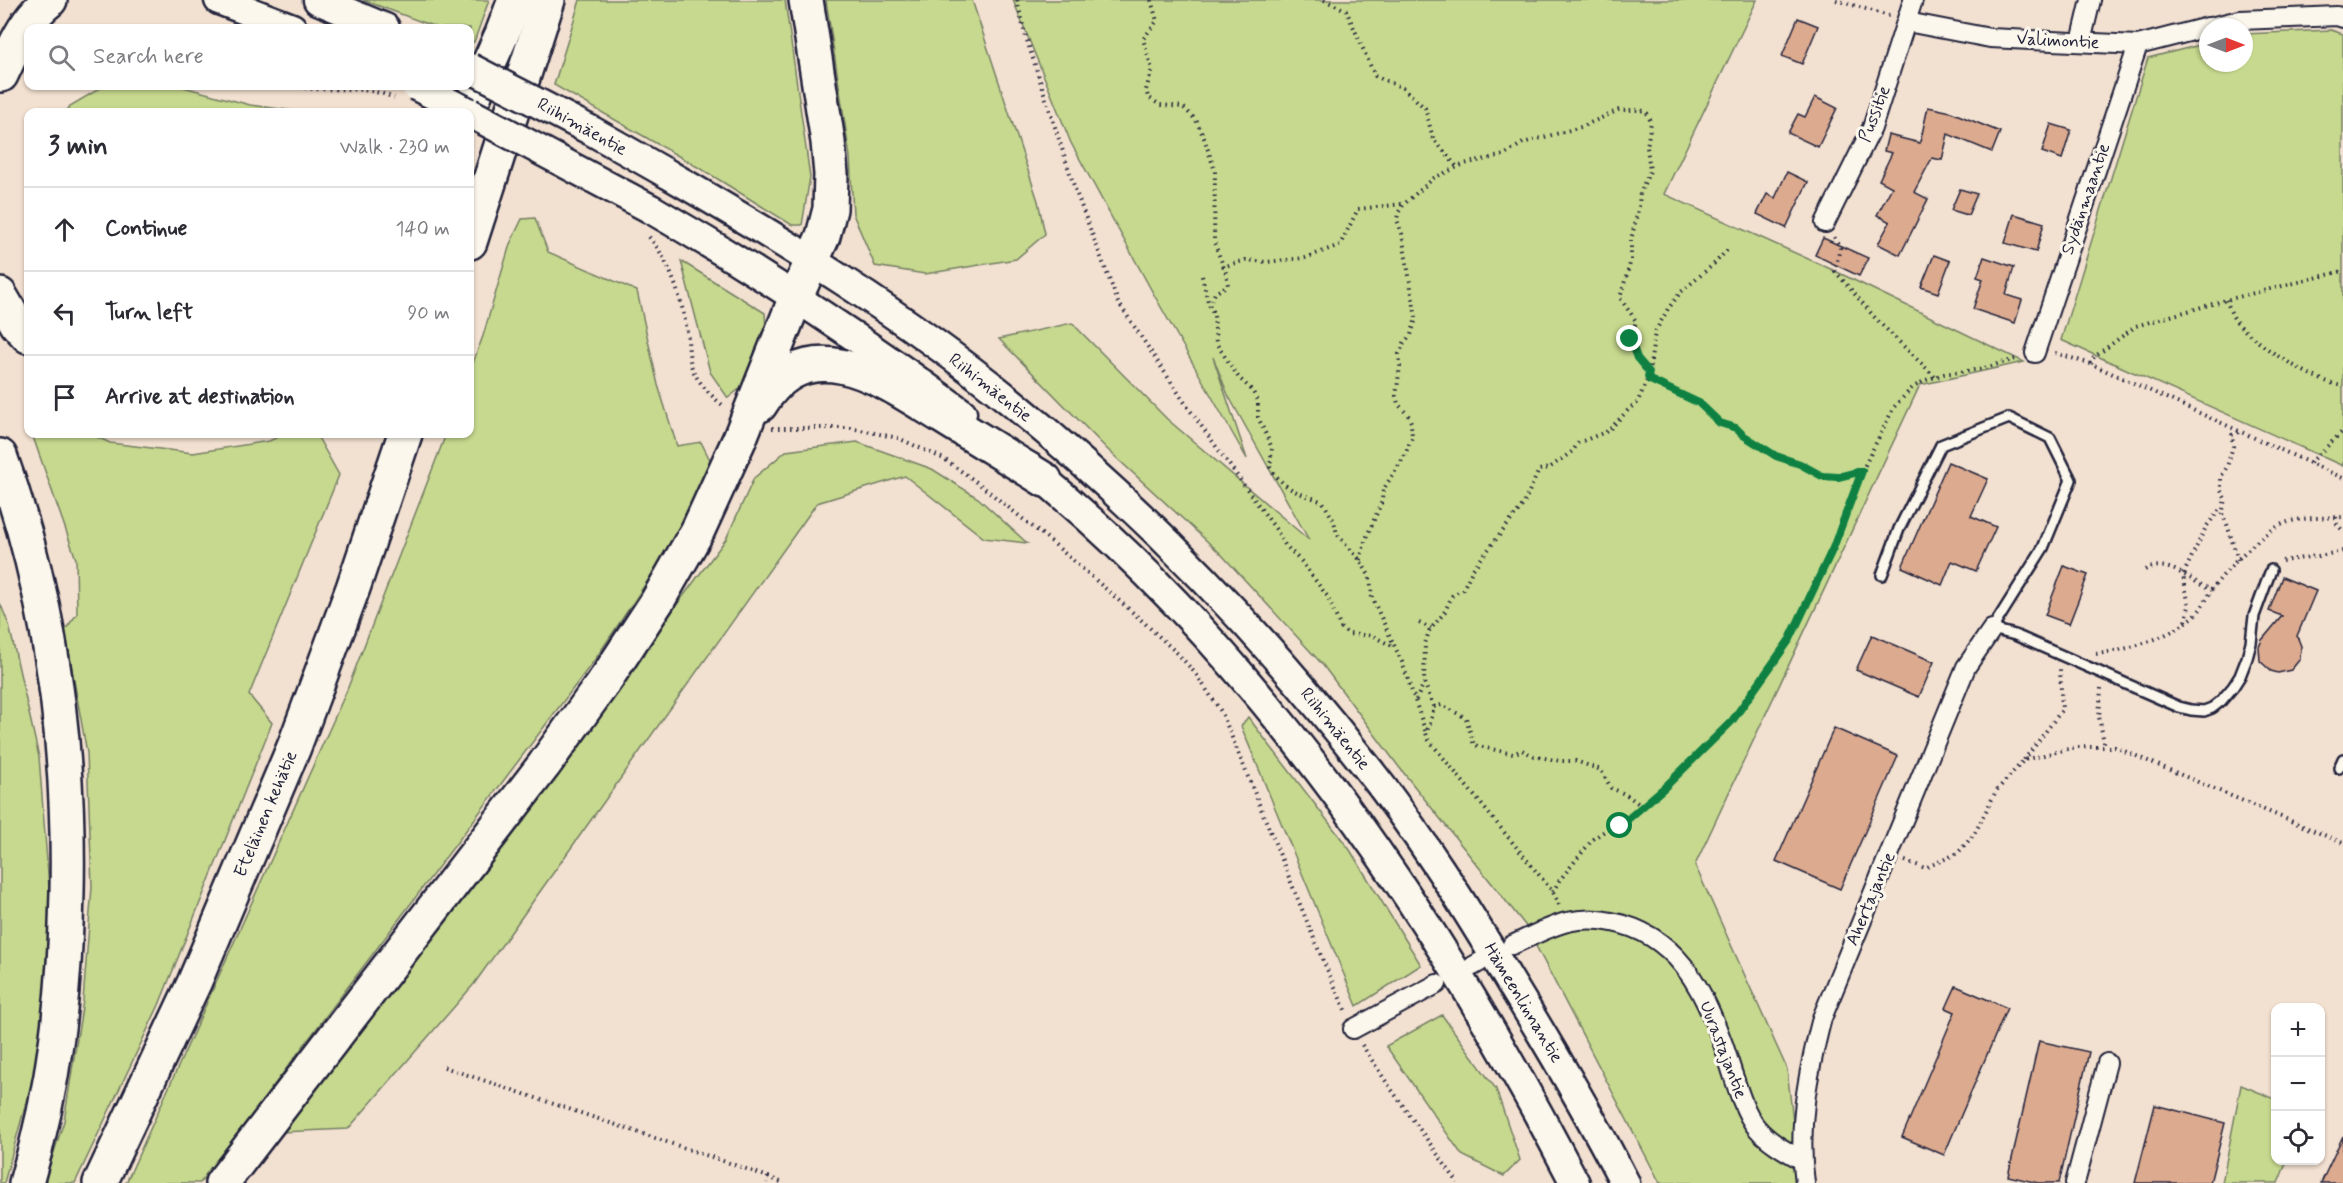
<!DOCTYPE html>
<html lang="en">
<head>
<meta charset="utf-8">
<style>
  body { margin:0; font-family:Mynerve,sans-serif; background:#f2f2f3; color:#2b2b33 }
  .controls { position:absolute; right:18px; bottom:18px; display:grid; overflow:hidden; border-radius:12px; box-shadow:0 2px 4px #0004 }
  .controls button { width:54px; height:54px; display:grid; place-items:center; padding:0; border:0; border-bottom:2px solid #e1e1e2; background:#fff; color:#2b2b33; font:30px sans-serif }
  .compass { position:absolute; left:2199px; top:18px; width:54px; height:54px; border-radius:50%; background:#fff; box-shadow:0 2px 4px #0004; rotate:90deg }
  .stop { position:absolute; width:18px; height:18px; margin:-14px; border:4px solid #0b8043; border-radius:50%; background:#fff }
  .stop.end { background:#0b8043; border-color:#fff; box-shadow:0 2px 6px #0008 }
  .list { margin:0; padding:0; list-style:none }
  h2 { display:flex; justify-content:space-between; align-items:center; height:78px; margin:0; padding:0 24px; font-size:26px }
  h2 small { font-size:20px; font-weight:400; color:#7c7c81 }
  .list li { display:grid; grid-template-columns:39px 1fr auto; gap:18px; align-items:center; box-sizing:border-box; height:84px; padding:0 24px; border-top:2px solid #e1e1e2 }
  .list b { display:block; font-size:22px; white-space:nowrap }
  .list em { font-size:20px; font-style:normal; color:#7c7c81 }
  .icon { flex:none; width:33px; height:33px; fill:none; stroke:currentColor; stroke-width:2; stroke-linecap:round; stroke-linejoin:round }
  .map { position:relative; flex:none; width:2343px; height:1183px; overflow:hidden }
  .search { position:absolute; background:#fff; box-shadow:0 2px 4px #0004; left:24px; top:24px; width:450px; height:66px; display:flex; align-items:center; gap:15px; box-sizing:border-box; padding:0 21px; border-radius:12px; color:#7c7c81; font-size:22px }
  .panel { position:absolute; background:#fff; box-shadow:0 2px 4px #0004; left:24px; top:108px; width:450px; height:330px; border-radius:12px }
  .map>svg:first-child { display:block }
  .green { fill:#c7d98e; stroke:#747e64; stroke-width:1.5 }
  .building { fill:#dcaa8f; stroke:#22223b; stroke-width:1.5 }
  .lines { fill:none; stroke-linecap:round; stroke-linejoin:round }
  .lane-casing { stroke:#22223b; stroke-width:14 }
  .street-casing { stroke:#22223b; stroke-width:22 }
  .primary-casing { stroke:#22223b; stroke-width:33 }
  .highway-casing { stroke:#22223b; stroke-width:38 }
  .path { stroke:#22223b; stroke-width:4; stroke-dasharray:1.5 4.5; stroke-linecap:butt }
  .lane { stroke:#fbf7ec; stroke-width:9 }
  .street { stroke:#fbf7ec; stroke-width:18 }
  .primary { stroke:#fbf7ec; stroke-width:28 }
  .highway { stroke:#fbf7ec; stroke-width:33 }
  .primary-bridge-casing { stroke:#22223b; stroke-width:33; stroke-linecap:butt }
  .primary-bridge { stroke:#fbf7ec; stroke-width:28 }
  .route { stroke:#0b8043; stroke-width:8 }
  .labels { text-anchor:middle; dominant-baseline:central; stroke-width:6; stroke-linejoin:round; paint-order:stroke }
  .street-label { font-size:18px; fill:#22223b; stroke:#fbf7ec }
</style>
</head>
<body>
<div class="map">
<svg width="2343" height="1183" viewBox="0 0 2343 1183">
  <rect width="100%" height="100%" fill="#f2e0d0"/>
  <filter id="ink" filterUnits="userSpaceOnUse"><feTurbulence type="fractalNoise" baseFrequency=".0167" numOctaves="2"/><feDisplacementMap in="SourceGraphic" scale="12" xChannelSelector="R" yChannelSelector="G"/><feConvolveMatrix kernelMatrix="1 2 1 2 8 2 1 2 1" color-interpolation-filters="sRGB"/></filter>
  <g filter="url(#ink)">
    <g class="green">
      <polygon points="363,0 489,0 474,42 470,41 470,28 438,28"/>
      <polygon points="580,0 785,0 810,177 802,225 792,225 708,173 554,85"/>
      <polygon points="826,0 972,0 1038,201 1045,234 1016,259 925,274 875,266 853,214 850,157"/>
      <polygon points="1013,0 1757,0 1664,194 1835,271 2024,362 1920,385 1695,865 1787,1069 1800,1183 1660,1183 1525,925 1399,767 1322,664 1221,554 1108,450 999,339 1072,323 1167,419 1309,540 1228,395 1213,357 1247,459 1153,293 1071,143"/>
      <polygon points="2331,30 2343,34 2343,466 2061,340 2148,58 2208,43 2208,63 2244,63 2244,34"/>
      <polygon points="104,86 180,86 250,105 303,112 66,112 70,106"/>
      <polygon points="535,218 548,252 637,291 658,385 677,446 701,442 713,466 679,534 596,658 200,1183 126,1183 347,690 446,434 470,434 470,371 483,336 510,244 522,219"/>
      <polygon points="681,261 765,313 766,329 743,386 728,398 710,372"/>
      <polygon points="32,434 91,434 110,443 193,453 269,441 285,434 316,434 339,475 249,695 272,723 159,1005 75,1183 44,1183 64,1121 83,1001 92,887 87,753 65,630 77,614 76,559"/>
      <polygon points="857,442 932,469 978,498 1027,543 984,538 905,476 817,503 474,984 348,1129 282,1132 726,539 754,478 786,451"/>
      <polygon points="0,603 9,625 39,757 51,913 40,1052 4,1183 0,1183"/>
      <polygon points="1248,717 1350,850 1421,965 1357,1006 1241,726"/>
      <polygon points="1442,1015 1496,1089 1520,1160 1504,1176 1462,1155 1386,1046"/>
      <polygon points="2241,1085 2275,1099 2276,1160 2287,1161 2278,1183 2222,1183"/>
    </g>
    <g class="building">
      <polygon points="1798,18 1818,26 1802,64 1782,56"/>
      <polygon points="1815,97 1837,108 1818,147 1788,133 1798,114 1805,117"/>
      <polygon points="1928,107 1951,112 2000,132 1992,152 1948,134 1942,160 1932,158 1914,192 1928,199 1900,255 1878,244 1890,222 1877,215 1892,187 1879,180 1892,153 1884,151 1888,135 1920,143"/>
      <polygon points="2051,124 2071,130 2062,159 2042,152"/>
      <polygon points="1787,172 1808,182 1786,228 1757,214 1767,194 1775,198"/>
      <polygon points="1960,189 1977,194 1968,215 1951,210"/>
      <polygon points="2014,214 2044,223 2036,252 2005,243"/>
      <polygon points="1823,238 1868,258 1859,276 1815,255"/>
      <polygon points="1934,255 1950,261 1938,293 1921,287"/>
      <polygon points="1984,257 2014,267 2006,295 2022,300 2015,323 1973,309 1983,279 1977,277"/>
      <polygon points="1948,462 1988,479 1971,516 1996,527 1976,571 1952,561 1942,585 1902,567"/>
      <polygon points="2064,566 2088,575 2069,624 2045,615"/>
      <polygon points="2282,577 2316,591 2297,636 2301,646 2300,659 2291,670 2278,673 2271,671 2260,661 2259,647 2262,640 2282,616 2269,611"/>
      <polygon points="1872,635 1934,662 1919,697 1856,670"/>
      <polygon points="1834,728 1898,756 1840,889 1776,861"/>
      <polygon points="1956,986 2007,1008 1944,1155 1902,1137 1955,1012 1946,1008"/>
      <polygon points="2039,1041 2089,1052 2059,1183 2038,1183 2008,1176"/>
      <polygon points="2155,1105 2225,1123 2210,1183 2135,1183"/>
      <polygon points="2343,1136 2343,1183 2321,1183"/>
    </g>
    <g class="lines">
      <defs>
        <g id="lane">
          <polyline points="1882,575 1899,529 1941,445 2009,418 2050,438 2071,480 2043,548 1992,629 2015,635 2179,707 2191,710 2204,711 2212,708 2221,701 2233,687 2240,676 2247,658 2251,643 2254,616 2271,570"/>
          <polyline points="2339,768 2343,759"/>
        </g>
        <g id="street">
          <polyline points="1907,22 1990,38 2138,45 2208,27"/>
          <polyline points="2210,27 2240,20 2337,16 2343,18"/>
          <polyline points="2081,42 2091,0"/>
          <polyline points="1825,223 1872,128 1913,0"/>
          <polyline points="2035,353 2138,45"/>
          <path d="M1512,945C1530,937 1548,927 1567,922C1581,919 1598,919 1612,922C1676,934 1703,988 1723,1044C1731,1066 1742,1111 1757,1128C1769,1142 1786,1151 1802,1160"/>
          <polyline points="1473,966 1480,962"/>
          <polyline points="1353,1029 1437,984"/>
          <path d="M1805,1183C1797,1127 1808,1072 1822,1018L1966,667L1992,629"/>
          <polyline points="2075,1183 2107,1063"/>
        </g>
        <g id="primary">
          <polyline points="219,0 292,28"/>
          <polyline points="318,0 385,28"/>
          <path d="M666,173C785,242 903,314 1010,401C1140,507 1258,628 1362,761C1418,831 1466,908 1512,985C1552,1050 1590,1115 1625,1183"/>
          <path d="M651,209C759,271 862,339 962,413"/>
          <path d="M1029,467C1264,659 1436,915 1575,1183"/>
        </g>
        <g id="highway">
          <path d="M1,75C14,48 25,19 50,0"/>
          <polyline points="467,112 502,34 515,0"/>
          <polyline points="470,242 548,0"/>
          <polyline points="0,295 17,324 28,336"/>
          <path d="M760,405C809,325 886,382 943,417C977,438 1011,459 1045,480"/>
          <path d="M0,456C51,596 70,744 67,892C65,993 55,1086 26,1183"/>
          <polyline points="100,1183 194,983 294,747 353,588 405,434"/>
          <polyline points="222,1183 544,765 608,676 658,600 698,530 740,438 796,297 823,236 830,209 831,174 828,142 806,0"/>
        </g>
      </defs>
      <use href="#lane" class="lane-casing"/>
      <use href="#street" class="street-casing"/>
      <use href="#primary" class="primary-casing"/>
      <use href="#highway" class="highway-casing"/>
      <g class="path">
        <polyline points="1017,0 1025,34 1076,192 1118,302 1187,406 1277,531 1285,545 1301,561 1327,596 1341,628 1348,634 1373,636 1394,647"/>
        <polyline points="1151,0 1157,21 1143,39 1152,69 1146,90 1148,97 1160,105 1183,107 1196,120 1204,138 1215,171 1214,242 1226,273 1228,285 1215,293 1210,304"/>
        <polyline points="1324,0 1346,10 1375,76 1403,88 1425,108 1433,138 1457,167"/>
        <polyline points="1836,0 1889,16"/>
        <path d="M293,86C326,94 362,83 394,98"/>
        <path d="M649,237C670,261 682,300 687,331C689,343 688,356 692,368C698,383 712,397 725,407"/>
        <polyline points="1834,237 1840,248 1835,271 1877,320 1935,377"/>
        <polyline points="1222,267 1246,260 1266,262 1305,258 1340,245 1358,209 1403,204"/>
        <path d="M1202,276L1208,302L1214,315L1216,343L1239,378L1252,390L1258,402V417L1272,448L1270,467C1286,492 1298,492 1323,502L1334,521L1337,534L1360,560L1370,577L1372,598L1402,662L1426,733"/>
        <path d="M2226,300C2229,306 2231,315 2236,321C2254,344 2314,382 2343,386"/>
        <polyline points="2055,353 2091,364 2343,478"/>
        <polyline points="2091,364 2094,357 2136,326 2226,300 2343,271"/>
        <polyline points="1649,373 1655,332 1668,309 1680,293 1715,263 1730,247"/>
        <polyline points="772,428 851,428 898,438 944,459 978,483 1053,543 1138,617 1178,654 1196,674 1222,713 1319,951 1346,1012"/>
        <polyline points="2310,463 2343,431"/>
        <polyline points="2336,517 2337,524 2343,531"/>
        <path d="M1360,560L1365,541L1382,501L1383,490L1404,457L1412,437L1411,422L1408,415L1398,404L1396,396L1400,366L1399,354L1404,343L1411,335L1416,318L1402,234L1397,220L1398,213L1404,204L1434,178L1464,164L1504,155L1523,143L1581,127L1619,110H1641L1647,113L1651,122L1647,147L1650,171L1640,192L1639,206L1631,240V260L1620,298L1636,321C1635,327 1630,333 1630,339C1629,349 1641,367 1649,373L1648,377L1655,383L1699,403L1720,423L1736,428L1742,435L1776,457L1800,464L1822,476L1838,477L1862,471"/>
        <polyline points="2238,560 2226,521 2222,516 2225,498 2221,491 2221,477 2227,467 2233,446 2232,435 2239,432"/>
        <polyline points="2282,561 2324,555 2343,551"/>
        <path d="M2145,570C2168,557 2191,582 2212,590"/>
        <polyline points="2186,621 2189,606 2183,575 2206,527 2221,508"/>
        <polyline points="1419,623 1431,628"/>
        <path d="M2096,654C2128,650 2174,637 2197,613C2204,606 2207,597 2212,589C2228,568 2263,530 2288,522C2304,517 2326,518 2343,517"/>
        <polyline points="2101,688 2099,717 2105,747"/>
        <polyline points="1416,700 1424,683"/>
        <polyline points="1434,707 1442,705 1466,718 1474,745 1513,754 1522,750 1534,756 1560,761 1576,761 1601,770 1611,788 1627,795 1643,807"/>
        <polyline points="2024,760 2062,710 2060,669"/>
        <polyline points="1905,861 1925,868 1958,853 1975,833 1996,791 2024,760 2076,747 2115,747 2343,843"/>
        <polyline points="1553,892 1559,881 1593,839 1606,830 1620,826 1665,787 1732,721 1790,639 1833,548 1862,471 1894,407 1912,388 1926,380 1944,374 1981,369 2019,358"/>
        <polyline points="1559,905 1553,892 1428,739 1426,733 1430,724 1434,707 1424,682 1425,644 1429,631 1444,613 1452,596 1463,589 1473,569 1523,505 1539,470 1549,468 1573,451 1578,443 1608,431 1630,408 1637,403 1648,378"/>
        <polyline points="1362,1045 1389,1086 1458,1183"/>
        <polyline points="444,1067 741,1167 768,1177 767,1183"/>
        <polyline points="768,1177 783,1183"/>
      </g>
      <use href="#lane" class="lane"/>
      <use href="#street" class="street"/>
      <use href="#primary" class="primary"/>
      <use href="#highway" class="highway"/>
      <defs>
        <g id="primary-bridge">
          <polyline points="470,68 592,131 666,173"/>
          <polyline points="416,86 468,112"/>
          <polyline points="470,113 651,209"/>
        </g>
      </defs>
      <use href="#primary-bridge" class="primary-bridge-casing"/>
      <use href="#primary-bridge" class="primary-bridge"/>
    </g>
  </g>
  <g class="lines" filter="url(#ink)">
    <polyline class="route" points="1620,826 1665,787 1732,721 1790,639 1833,548 1862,471 1838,477 1822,476 1800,464 1776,456 1743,435 1736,428 1720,423 1699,403 1650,380 1648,377 1649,372 1637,358 1630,339"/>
  </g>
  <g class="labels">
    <g class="street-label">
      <text transform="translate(2058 41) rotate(3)">Valimontie</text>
      <text transform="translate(1875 114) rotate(-69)">Pussitie</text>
      <text transform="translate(582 127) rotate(29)">Riihimäentie</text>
      <text transform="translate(2086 199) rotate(-71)">Sydänmaantie</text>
      <text transform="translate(990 388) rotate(38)">Riihimäentie</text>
      <text transform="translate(1335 729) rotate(51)">Riihimäentie</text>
      <text transform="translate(266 814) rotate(-67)">Eteläinen kehätie</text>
      <text transform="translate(1871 899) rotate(-67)">Ahertajantie</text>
      <text transform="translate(1523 1003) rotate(59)">Hämeenlinnantie</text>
      <text transform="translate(1723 1050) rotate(69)">Uurastajantie</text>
    </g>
  </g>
</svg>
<div class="controls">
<button>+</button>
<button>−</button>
<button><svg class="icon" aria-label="locate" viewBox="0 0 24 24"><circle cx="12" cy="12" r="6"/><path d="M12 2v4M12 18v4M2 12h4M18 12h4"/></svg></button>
</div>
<svg class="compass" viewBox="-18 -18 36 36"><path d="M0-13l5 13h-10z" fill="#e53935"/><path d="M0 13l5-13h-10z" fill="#7c7c81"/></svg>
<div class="stop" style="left:1620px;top:826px"></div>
<div class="stop end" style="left:1630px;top:339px"></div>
<div class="search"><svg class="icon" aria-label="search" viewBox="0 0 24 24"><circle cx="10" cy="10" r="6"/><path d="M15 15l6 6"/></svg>Search here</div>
<section class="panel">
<h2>3 min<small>Walk · 230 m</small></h2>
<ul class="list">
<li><svg class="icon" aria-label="ahead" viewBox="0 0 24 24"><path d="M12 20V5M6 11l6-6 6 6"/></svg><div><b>Continue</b></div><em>140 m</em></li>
<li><svg class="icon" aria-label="left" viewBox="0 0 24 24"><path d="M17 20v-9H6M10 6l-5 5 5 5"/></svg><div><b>Turn left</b></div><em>90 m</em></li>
<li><svg class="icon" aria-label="arrive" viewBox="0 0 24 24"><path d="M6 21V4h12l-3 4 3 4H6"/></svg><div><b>Arrive at destination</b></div></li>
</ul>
</section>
</div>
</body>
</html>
